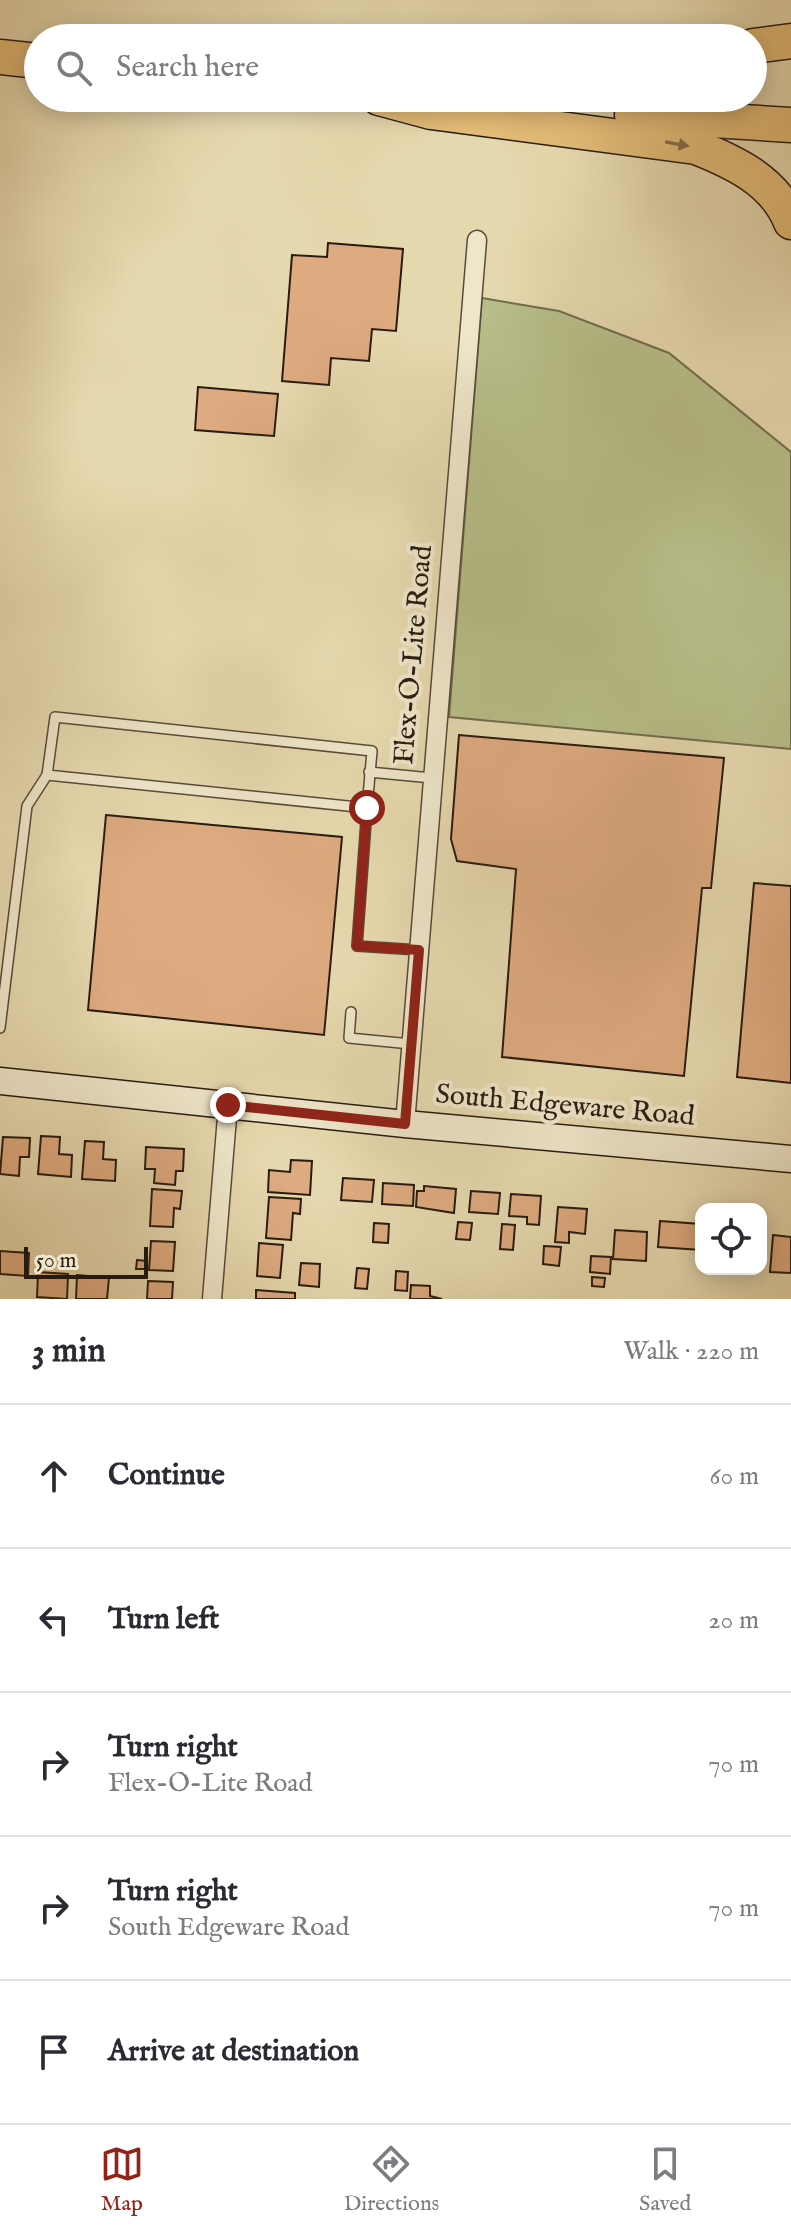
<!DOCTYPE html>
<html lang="en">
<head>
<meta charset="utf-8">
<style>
  body { margin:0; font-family:"IM FELL English",serif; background:#f7f7f7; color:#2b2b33 }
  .controls { position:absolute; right:24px; bottom:24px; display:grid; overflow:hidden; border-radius:16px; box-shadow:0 4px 20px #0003 }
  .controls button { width:72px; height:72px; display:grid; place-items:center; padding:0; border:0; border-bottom:2px solid #e1e1e2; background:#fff; color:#2b2b33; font:40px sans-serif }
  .scale { position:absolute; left:24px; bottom:20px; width:124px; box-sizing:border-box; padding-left:8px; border:4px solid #281c12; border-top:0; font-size:22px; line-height:28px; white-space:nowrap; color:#281c12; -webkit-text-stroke:6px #efe6ca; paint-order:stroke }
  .stop { position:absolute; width:24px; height:24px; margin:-18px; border:6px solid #8f2418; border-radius:50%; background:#fff }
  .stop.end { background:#8f2418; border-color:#fff; box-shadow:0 2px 8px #0008 }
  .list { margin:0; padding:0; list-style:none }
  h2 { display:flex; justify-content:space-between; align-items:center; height:104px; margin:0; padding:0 32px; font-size:34px }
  h2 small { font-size:26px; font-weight:400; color:#7c7c81 }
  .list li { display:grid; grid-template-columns:52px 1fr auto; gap:24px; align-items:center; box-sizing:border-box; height:144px; padding:0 32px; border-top:2px solid #e1e1e2 }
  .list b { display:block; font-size:30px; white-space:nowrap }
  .list p { margin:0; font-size:26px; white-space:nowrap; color:#7c7c81 }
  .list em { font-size:26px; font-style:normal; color:#7c7c81 }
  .icon { flex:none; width:44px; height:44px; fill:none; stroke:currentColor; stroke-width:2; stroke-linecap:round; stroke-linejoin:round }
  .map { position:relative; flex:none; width:791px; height:1299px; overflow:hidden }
  .search { position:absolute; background:#fff; box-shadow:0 4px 20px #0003; left:24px; right:24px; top:24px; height:88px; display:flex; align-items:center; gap:20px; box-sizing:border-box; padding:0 28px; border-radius:44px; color:#7c7c81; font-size:30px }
  .sheet { height:824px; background:#fff }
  nav { display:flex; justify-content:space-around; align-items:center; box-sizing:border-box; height:112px; border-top:2px solid #e1e1e2; background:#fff; font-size:22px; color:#7c7c81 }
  nav a { display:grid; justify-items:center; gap:4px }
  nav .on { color:#8f2418 }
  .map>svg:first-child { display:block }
  .green { fill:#b7be89; stroke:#706d4e; stroke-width:2 }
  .building { fill:#deaa7f; stroke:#281c12; stroke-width:2 }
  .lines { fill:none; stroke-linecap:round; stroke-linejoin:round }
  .service-casing { stroke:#584b39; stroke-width:12 }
  .minor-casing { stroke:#584b39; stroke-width:21 }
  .secondary-casing { stroke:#281c12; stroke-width:29 }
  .motorway-casing { stroke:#281c12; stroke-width:37 }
  .service { stroke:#efe6ca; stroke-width:9 }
  .minor { stroke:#efe6ca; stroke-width:18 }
  .secondary { stroke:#efe6ca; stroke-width:26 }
  .motorway { stroke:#e3bc77; stroke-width:34 }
  .oneway { fill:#866c44 }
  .route { stroke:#8f2418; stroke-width:10 }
  .labels { text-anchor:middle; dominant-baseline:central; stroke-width:8; stroke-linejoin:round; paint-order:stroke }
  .street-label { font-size:28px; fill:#281c12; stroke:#efe6ca }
</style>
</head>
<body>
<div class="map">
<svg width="791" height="1299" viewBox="0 0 791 1299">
  <rect width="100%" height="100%" fill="#e6d8ae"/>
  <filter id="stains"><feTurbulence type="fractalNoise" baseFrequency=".0025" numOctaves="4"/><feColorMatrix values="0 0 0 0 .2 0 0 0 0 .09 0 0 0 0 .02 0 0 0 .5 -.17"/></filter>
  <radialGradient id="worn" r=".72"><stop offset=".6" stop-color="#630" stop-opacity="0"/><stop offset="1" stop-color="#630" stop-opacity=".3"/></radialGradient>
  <polygon class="green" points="482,298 559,311 669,353 791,452 791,749 449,717"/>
  <g class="building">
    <polygon points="328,243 403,249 396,331 372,329 369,361 331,358 329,385 282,381 292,255 327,257"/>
    <polygon points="198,387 278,394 274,436 195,430"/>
    <polygon points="459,735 724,758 711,888 702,888 684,1076 502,1057 516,869 457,861 451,839"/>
    <polygon points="106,815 342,837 324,1035 88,1010"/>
    <polygon points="754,883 791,886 791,1083 737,1077"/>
    <polygon points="41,1136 60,1137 59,1154 72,1155 71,1177 38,1174"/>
    <polygon points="3,1137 30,1138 29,1157 20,1157 19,1176 0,1174"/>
    <polygon points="85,1141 104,1142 103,1159 116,1160 115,1181 82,1179"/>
    <polygon points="146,1147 184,1149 183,1171 176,1171 175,1185 154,1183 155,1169 145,1169"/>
    <polygon points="291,1160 312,1161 310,1195 268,1192 269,1170 290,1172"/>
    <polygon points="343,1178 374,1180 372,1202 341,1200"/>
    <polygon points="383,1183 414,1185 413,1206 382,1204"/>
    <polygon points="424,1186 456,1189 454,1213 416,1207 417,1191 424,1191"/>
    <polygon points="152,1189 182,1191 180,1209 174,1208 173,1227 150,1226"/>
    <polygon points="471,1191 500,1193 498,1214 469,1212"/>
    <polygon points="511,1194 541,1196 539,1225 527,1224 527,1217 509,1216"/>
    <polygon points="269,1197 301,1199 300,1214 293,1213 291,1240 266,1238"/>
    <polygon points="558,1207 587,1209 585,1234 569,1232 569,1243 555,1242"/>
    <polygon points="660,1221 701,1224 701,1250 658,1247"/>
    <polygon points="458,1222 472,1223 470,1240 456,1239"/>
    <polygon points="374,1223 389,1224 388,1243 373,1242"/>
    <polygon points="502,1224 515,1225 513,1250 500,1249"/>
    <polygon points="615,1230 647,1232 646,1261 613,1259"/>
    <polygon points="773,1235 791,1237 791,1273 770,1272"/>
    <polygon points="151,1241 175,1242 173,1271 149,1270"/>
    <polygon points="259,1243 283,1245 280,1278 257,1276"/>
    <polygon points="544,1246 561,1247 559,1266 543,1264"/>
    <polygon points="0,1251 29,1253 28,1276 0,1274"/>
    <polygon points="591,1256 611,1257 610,1274 590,1272"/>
    <polygon points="137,1260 147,1261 146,1269 136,1269"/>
    <polygon points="301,1263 320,1264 319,1287 299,1285"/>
    <polygon points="357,1268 369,1269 367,1289 355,1288"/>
    <polygon points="396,1271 408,1272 407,1291 395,1290"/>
    <polygon points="38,1272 68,1274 67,1299 37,1297"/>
    <polygon points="77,1275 109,1278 107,1299 76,1299"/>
    <polygon points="592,1277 605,1278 604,1287 592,1286"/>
    <polygon points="148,1281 173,1282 172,1299 147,1299"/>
    <polygon points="411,1285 430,1286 430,1296 442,1299 410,1299"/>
    <polygon points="256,1290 295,1293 295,1299 256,1299"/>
  </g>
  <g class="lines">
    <defs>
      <g id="service">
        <polyline points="369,772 432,778"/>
        <polyline points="367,808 372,751 55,717 47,775 367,808 357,946 419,950"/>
        <polyline points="351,1012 349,1038 411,1044"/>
        <polyline points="0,1028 27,806 47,775"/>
      </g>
      <g id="minor">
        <polyline points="405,1124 477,240"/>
        <polyline points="212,1299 228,1105"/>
      </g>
      <polyline id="secondary" points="0,1081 405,1124 791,1159"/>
      <g id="motorway">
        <polyline points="753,46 791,41"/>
        <polyline points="0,57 38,61"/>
        <path d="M379,98L431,112L696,147C734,162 775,181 791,222"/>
        <polyline points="632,115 791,125"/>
      </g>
    </defs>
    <use href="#service" class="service-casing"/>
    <use href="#minor" class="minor-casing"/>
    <use href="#secondary" class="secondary-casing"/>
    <use href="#motorway" class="motorway-casing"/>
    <use href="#service" class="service"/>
    <use href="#minor" class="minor"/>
    <use href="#secondary" class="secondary"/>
    <use href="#motorway" class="motorway"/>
  </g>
  <defs><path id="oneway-solid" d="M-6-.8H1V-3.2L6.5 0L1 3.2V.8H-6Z" transform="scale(2)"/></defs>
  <use class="oneway" href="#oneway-solid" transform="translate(677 144) rotate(10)"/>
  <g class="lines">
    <polyline class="route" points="228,1105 405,1124 419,950 357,946 367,808"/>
  </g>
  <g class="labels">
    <g class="street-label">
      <text transform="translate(414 655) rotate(-85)">Flex-O-Lite Road</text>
      <text transform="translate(565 1106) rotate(5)">South Edgeware Road</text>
    </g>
  </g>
  <rect width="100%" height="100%" filter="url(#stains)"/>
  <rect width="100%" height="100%" fill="url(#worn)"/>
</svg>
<div class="controls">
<button><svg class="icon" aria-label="locate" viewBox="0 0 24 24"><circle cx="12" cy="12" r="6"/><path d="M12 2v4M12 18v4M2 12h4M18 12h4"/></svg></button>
</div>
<div class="scale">50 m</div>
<div class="stop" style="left:367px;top:808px"></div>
<div class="stop end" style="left:228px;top:1105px"></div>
<div class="search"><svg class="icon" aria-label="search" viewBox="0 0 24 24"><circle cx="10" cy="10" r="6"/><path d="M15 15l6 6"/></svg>Search here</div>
</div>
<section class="sheet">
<h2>3 min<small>Walk · 220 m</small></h2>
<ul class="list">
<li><svg class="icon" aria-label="ahead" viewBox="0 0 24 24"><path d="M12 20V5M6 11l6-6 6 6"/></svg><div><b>Continue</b></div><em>60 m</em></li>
<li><svg class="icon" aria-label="left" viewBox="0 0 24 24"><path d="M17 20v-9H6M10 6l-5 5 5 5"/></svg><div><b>Turn left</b></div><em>20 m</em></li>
<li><svg class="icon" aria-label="right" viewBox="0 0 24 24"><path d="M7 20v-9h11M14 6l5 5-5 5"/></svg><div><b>Turn right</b><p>Flex-O-Lite Road</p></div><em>70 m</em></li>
<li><svg class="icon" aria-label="right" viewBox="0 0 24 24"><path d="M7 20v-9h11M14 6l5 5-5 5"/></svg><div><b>Turn right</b><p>South Edgeware Road</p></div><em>70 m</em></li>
<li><svg class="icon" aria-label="arrive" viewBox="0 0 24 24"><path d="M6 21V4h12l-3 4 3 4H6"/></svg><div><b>Arrive at destination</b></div></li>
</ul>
</section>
<nav>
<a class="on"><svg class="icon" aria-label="map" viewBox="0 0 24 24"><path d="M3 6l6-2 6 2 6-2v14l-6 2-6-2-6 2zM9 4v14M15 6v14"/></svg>Map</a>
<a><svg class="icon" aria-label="directions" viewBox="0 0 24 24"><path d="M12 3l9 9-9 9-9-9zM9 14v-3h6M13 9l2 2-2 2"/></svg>Directions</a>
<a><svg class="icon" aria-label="saved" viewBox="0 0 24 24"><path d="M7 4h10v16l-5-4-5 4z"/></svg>Saved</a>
</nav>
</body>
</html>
